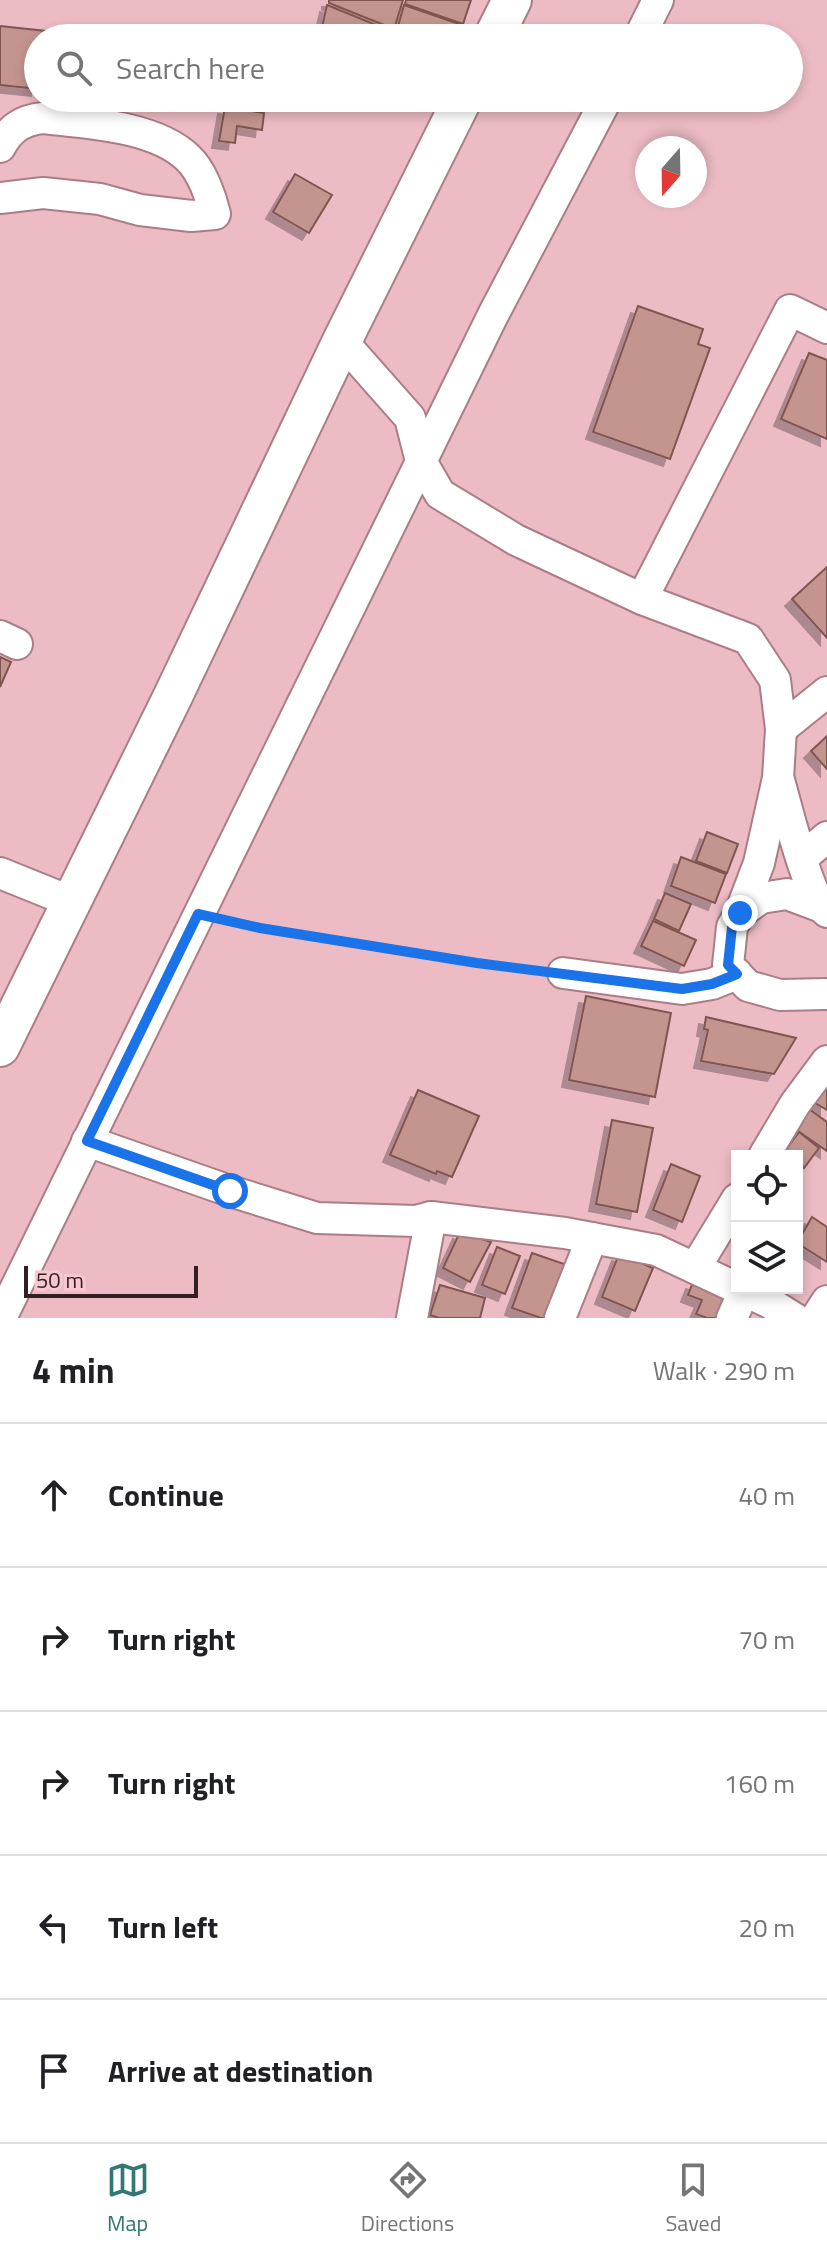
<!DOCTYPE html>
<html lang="en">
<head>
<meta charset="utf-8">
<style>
  body { margin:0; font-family:"Titillium Web",sans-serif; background:#f2f2f2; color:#202124 }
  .controls { position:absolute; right:24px; bottom:24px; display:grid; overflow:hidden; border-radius:0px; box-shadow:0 4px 12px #0003 }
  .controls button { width:72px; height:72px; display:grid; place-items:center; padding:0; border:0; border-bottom:2px solid #e0e0e0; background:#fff; color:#202124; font:40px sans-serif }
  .compass { position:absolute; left:635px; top:136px; width:72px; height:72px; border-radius:50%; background:#fff; box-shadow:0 4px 12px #0003; rotate:200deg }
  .scale { position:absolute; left:24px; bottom:20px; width:174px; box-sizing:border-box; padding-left:8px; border:4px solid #311f23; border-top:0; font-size:22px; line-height:28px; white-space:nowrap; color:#311f23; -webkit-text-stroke:6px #f9c7d0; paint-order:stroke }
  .stop { position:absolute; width:24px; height:24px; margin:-18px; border:6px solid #1a73e8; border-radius:50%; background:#fff }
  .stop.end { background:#1a73e8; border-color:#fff; box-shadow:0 2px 8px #0008 }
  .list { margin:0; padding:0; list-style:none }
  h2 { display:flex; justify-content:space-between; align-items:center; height:104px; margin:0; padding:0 32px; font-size:34px }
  h2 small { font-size:26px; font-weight:400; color:#757577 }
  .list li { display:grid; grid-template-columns:52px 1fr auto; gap:24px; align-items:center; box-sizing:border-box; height:144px; padding:0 32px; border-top:2px solid #e0e0e0 }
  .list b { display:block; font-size:30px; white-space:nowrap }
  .list em { font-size:26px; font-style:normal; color:#757577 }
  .icon { flex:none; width:44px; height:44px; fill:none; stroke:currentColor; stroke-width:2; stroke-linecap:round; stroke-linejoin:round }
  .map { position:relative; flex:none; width:827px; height:1318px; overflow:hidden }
  .search { position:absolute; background:#fff; box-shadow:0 4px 12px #0003; left:24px; right:24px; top:24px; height:88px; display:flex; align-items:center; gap:20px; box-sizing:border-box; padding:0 28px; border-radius:44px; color:#757577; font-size:30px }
  .sheet { height:824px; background:#fff }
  nav { display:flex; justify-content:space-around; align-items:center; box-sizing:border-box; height:112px; border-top:2px solid #e0e0e0; background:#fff; font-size:22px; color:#757577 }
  nav a { display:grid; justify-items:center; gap:4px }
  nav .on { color:#307871 }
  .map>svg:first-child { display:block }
  .building { fill:#c4958f; stroke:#805550; stroke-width:2; filter:url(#shadow) }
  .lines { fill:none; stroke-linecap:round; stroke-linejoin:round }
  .minor-casing { stroke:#ab7d86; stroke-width:34 }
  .major-casing { stroke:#ab7d86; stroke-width:42 }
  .path { stroke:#947177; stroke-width:4; stroke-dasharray:8 4; stroke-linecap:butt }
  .minor { stroke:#fff; stroke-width:30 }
  .major { stroke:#fff; stroke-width:38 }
  .route { stroke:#1a73e8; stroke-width:10 }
</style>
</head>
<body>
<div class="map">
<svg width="827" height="1318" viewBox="0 0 827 1318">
  <defs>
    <filter id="shadow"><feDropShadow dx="-7" dy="7" stdDeviation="0" flood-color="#0004"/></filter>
  </defs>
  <rect width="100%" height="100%" fill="#ecbbc3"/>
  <g class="building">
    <polygon points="329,0 403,0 394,29 329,3"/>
    <polygon points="406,0 471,0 463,24 405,4"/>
    <polygon points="327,5 386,29 383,38 359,38 353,36 352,38 338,38 339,30 322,27"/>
    <polygon points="404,5 462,25 458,38 420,38 397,30"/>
    <polygon points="0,26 55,32 55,38 38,38 38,89 0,85"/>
    <polygon points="322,27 338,31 337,38 319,38"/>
    <polygon points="229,33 250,35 250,38 228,38"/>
    <polygon points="225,107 264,113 262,130 237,126 235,143 219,141"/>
    <polygon points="295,174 332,195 309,233 273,212"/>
    <polygon points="638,306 703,329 698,344 710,348 670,459 593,432"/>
    <polygon points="809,353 827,360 827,439 781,419"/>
    <polygon points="827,567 827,638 792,599"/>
    <polygon points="0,657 11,662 0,687"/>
    <polygon points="827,736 827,769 811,751"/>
    <polygon points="707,832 738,844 727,873 696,861"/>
    <polygon points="681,857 726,874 715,903 671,886"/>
    <polygon points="665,893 691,904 679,931 654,919"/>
    <polygon points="653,921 696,940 684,966 641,946"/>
    <polygon points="586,996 671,1013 655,1097 569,1080"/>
    <polygon points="706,1017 796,1038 774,1074 701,1061 708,1030 704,1029"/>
    <polygon points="827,1084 827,1110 815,1103"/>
    <polygon points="418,1090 479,1116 452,1177 437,1171 436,1174 390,1155"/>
    <polygon points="809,1109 827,1122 827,1151 795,1129"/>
    <polygon points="612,1120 653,1128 637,1212 596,1204"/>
    <polygon points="799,1132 819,1148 804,1168 797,1162 797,1156 790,1156 785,1151"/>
    <polygon points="671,1164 700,1176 682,1222 653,1210"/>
    <polygon points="812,1217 827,1227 827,1262 797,1243"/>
    <polygon points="460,1232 491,1242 470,1282 443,1268"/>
    <polygon points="497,1247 520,1256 505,1294 482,1285"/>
    <polygon points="532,1253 570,1266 551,1318 541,1318 512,1308"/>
    <polygon points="619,1254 653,1268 635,1311 602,1297"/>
    <polygon points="693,1282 729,1296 720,1318 707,1318 696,1314 702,1300 688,1295"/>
    <polygon points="440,1285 485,1298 480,1318 439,1318 430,1315"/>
  </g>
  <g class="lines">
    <defs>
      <g id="minor">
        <polyline points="639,38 658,0"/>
        <path d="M0,147C10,128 23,120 43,118C87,123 155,126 188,158C202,171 211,197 215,214L191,216L140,210L100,199L43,193L0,198"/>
        <polyline points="342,341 410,418 421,461 440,494 516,540 642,599 748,639 775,680 781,729 778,778 759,863 740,913"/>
        <polyline points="642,599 790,310 827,328"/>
        <polyline points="0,636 17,644"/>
        <polyline points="781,729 827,692"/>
        <path d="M779,780C787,808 808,898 827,912"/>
        <polyline points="802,858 827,837"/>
        <polyline points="0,873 72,902"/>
        <polyline points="819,906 787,894 761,898 740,913 732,927 728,965 748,986 780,995 827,994"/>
        <polyline points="563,973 682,989 712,984 737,974"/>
        <polyline points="87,1141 230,1191 317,1218 416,1221 431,1217 565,1233 656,1250 737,1288"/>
        <polyline points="764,1156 795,1104 827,1061"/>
        <polyline points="695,1268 737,1199"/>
        <polyline points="738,1288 770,1303 794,1318"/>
        <polyline points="1,1318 493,315 607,98"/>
        <polyline points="412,1318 431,1217"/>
        <polyline points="560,1318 592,1238"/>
        <polyline points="732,1318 744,1291"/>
        <polyline points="816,1318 827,1301"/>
      </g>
      <g id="major">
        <polyline points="493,38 512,0"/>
        <polyline points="0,1047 173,696 342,341 463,98"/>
      </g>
    </defs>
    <use href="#minor" class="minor-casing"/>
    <use href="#major" class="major-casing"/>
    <polyline class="path" points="225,921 477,963 540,970"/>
    <use href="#minor" class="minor"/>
    <use href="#major" class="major"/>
  </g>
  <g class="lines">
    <polyline class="route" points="230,1191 87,1141 198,914 260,928 477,963 682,989 712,984 737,974 728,965 732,927 740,913"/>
  </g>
</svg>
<div class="controls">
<button><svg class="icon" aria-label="locate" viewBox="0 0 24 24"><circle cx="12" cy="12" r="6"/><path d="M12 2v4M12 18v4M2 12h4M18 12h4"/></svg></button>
<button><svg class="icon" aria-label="layers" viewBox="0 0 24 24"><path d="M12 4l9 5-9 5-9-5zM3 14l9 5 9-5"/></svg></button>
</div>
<svg class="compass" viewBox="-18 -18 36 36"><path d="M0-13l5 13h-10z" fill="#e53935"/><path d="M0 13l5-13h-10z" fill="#757577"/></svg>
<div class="scale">50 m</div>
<div class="stop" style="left:230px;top:1191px"></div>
<div class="stop end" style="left:740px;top:913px"></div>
<div class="search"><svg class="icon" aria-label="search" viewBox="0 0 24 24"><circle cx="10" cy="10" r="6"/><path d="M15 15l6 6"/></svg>Search here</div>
</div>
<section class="sheet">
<h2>4 min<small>Walk · 290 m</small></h2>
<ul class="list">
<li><svg class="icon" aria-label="ahead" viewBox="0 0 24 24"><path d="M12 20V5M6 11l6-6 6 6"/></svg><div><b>Continue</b></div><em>40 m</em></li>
<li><svg class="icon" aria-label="right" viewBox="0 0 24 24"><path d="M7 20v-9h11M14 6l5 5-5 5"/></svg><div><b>Turn right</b></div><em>70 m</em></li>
<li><svg class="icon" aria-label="right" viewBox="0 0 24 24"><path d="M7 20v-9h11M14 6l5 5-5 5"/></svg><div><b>Turn right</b></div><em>160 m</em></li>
<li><svg class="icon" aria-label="left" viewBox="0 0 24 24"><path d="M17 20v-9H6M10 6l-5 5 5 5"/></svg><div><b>Turn left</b></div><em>20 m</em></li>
<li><svg class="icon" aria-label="arrive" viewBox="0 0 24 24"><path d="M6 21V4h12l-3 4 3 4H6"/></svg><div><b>Arrive at destination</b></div></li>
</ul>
</section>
<nav>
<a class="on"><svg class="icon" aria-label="map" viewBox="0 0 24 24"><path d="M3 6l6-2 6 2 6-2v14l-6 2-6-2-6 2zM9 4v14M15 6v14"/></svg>Map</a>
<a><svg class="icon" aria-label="directions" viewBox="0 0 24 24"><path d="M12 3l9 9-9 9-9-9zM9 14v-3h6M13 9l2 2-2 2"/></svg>Directions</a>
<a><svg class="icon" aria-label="saved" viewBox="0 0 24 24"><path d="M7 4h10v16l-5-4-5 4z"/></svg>Saved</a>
</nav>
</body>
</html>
